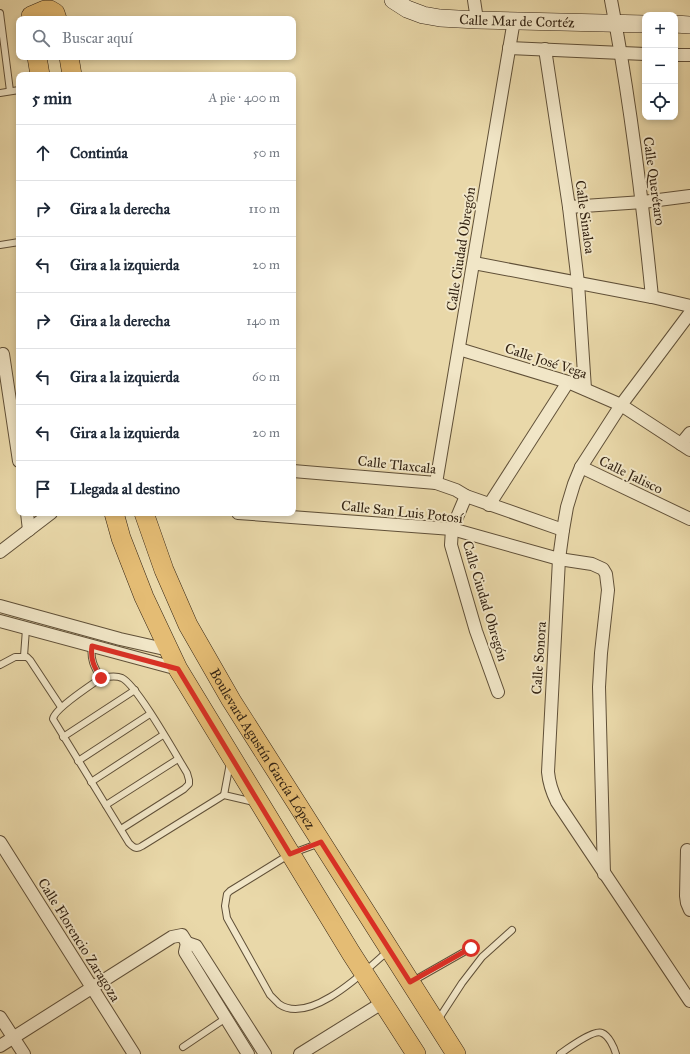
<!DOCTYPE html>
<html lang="es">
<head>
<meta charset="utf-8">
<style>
  body { margin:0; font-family:"IM FELL Great Primer",serif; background:#f2f2f3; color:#1f2937 }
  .controls { position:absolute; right:12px; top:12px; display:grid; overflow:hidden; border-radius:8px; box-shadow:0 2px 6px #0003 }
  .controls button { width:36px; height:36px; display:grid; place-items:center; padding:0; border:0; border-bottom:1px solid #e0e1e3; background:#fff; color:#1f2937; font:20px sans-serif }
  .stop { position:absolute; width:12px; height:12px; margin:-9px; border:3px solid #d93025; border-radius:50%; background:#fff }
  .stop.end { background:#d93025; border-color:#fff; box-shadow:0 1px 4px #0008 }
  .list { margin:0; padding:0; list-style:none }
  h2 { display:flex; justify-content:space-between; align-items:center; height:52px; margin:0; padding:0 16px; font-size:17px }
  h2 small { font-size:13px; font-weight:400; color:#747a83 }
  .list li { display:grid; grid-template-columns:26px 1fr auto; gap:12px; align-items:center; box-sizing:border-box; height:56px; padding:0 16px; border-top:1px solid #e0e1e3 }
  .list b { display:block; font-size:15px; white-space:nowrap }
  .list em { font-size:13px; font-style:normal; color:#747a83 }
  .icon { flex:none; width:22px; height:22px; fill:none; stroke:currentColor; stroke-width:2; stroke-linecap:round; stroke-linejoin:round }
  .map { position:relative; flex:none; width:690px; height:1054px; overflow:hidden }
  .search { position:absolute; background:#fff; box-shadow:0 2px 6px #0003; left:16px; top:16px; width:280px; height:44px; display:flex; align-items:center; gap:10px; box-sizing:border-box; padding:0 14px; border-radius:8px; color:#747a83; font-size:15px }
  .panel { position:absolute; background:#fff; box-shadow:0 2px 6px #0003; left:16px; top:72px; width:280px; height:444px; border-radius:8px }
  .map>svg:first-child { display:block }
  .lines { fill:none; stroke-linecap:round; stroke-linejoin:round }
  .lane-casing { stroke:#605038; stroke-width:8 }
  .street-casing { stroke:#605038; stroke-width:14 }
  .secondary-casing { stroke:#332313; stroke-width:18 }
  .primary-casing { stroke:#332313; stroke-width:20 }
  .lane { stroke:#f1e6c7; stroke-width:6 }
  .street { stroke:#f1e6c7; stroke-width:12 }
  .secondary { stroke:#f1e6c7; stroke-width:17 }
  .primary { stroke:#e4bc74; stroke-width:19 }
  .route { stroke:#d93025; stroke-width:5 }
  .labels { text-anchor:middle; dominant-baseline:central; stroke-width:4; stroke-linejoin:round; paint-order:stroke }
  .street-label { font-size:14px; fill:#332313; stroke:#f1e6c7 }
</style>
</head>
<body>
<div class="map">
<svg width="690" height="1054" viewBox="0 0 690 1054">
  <rect width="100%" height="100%" fill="#e9d8a9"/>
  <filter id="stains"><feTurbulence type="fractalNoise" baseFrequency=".005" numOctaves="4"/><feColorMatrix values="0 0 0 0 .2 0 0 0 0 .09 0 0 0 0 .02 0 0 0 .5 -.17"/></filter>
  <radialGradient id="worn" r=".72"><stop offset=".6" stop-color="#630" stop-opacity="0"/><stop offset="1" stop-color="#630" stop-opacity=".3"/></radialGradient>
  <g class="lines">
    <defs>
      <g id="lane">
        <polyline points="0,13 10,91"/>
        <polyline points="0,93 19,90"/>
        <polyline points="0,245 19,242"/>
        <path d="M92,646C90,659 94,667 101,678C91,685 54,709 53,719L129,843C133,847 136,850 142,846L224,795L254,802"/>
        <polyline points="24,656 26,629"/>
        <polyline points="0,665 15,657 27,657 30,660 61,707"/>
        <path d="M101,678C108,677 115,675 122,678C137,685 176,755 187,773L189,780V784L184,789L121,829"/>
        <polyline points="63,737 135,690"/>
        <polyline points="78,761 150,714"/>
        <polyline points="91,782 163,735"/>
        <polyline points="224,795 230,763"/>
        <polyline points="106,805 178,759"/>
        <path d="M320,843L290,854L230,891L227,894L225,906L227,918L270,995C273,998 276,1001 279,1004C310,1026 366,970 388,951"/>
        <polyline points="413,981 471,948"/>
        <polyline points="438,1020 462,983 482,957 512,930"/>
        <polyline points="183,1047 226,1018"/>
        <path d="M560,1054C567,1049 594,1029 602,1033C609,1036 614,1047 616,1054"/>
      </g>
      <g id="street">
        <polyline points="474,0 477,20"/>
        <path d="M611,0C630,98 642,197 652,297"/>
        <polyline points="509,48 645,54"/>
        <polyline points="545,49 569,207 578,283 585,389"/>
        <polyline points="675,55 690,55"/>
        <polyline points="569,207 643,202 690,196"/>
        <polyline points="474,263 652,297 690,306"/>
        <path d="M690,313L621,405L581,467L574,484L567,507L563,530L559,559L548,772C549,783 552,792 557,802L690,1001"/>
        <polyline points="459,349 568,382 621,405 690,450"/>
        <polyline points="3,354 19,461"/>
        <polyline points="681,444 690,433"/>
        <polyline points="581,467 690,519"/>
        <polyline points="293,471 436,483 456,490 466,496 563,530"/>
        <polyline points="436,483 514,20"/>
        <polyline points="466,496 452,529 451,545 476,631 498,692"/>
        <polyline points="489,505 568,382"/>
        <polyline points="27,513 29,530"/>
        <polyline points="238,513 452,529 559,559 592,564 603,569 606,574 608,590 601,653 599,687 604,874"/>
        <polyline points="0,552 51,513"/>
        <polyline points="0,606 120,639 169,650"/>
        <polyline points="0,621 178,669"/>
        <polyline points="0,842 134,1054"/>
        <polyline points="687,850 686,896 687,903 690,910"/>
        <polyline points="187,943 196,946 265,1054"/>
        <polyline points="187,943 185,952 248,1054"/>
        <polyline points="0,1017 24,1054"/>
        <polyline points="0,1046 172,937 182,935 187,943"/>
        <polyline points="300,1054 382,1003"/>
      </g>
      <g id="secondary">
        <path id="s1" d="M393,0L407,9L423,15L440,18L477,20L645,24"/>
        <polyline points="675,24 690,25"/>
      </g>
      <g id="primary">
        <polyline points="31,16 45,10 50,10 55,13 57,19"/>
        <polyline points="37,57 40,75"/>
        <polyline points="69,57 72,75"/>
        <polyline points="114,513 121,538 144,597 178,669 351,953 416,1054"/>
        <path id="s2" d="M144,513L164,570L188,625L231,700L456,1054"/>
      </g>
    </defs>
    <use href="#lane" class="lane-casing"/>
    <use href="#street" class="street-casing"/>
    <use href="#secondary" class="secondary-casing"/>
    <use href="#primary" class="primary-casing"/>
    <use href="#lane" class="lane"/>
    <use href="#street" class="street"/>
    <use href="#secondary" class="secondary"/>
    <use href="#primary" class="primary"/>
  </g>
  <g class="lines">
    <path class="route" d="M101,678C94,667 90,659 92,646L178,669L290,854L321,842L410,982L471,948"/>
  </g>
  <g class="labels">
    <g class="street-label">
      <text stroke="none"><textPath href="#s1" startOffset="128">Calle Mar de Cortéz</textPath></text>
      <text transform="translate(654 181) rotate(82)">Calle Querétaro</text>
      <text transform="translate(585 217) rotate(82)">Calle Sinaloa</text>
      <text transform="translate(461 249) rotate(-81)">Calle Ciudad Obregón</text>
      <text transform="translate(546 361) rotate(18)">Calle José Vega</text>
      <text transform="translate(397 465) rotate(6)">Calle Tlaxcala</text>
      <text transform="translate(631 475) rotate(26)">Calle Jalisco</text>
      <text transform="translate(402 512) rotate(6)">Calle San Luis Potosí</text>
      <text transform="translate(485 601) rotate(73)">Calle Ciudad Obregón</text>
      <text transform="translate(539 658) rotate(-86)">Calle Sonora</text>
      <text stroke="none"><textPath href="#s2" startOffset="265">Boulevard Agustín García López</textPath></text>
      <text transform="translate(79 940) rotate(58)">Calle Florencio Zaragoza</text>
    </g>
  </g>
  <rect width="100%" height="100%" filter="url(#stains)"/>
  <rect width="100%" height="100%" fill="url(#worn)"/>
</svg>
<div class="controls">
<button>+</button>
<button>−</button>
<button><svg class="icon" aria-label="locate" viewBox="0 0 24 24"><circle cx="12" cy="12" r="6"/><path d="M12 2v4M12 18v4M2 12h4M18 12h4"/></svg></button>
</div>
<div class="stop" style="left:471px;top:948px"></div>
<div class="stop end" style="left:101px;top:678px"></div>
<div class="search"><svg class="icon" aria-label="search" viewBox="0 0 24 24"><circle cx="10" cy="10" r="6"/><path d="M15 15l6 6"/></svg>Buscar aquí</div>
<section class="panel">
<h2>5 min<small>A pie · 400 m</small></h2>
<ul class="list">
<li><svg class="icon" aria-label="ahead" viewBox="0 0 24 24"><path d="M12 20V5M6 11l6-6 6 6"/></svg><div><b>Continúa</b></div><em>50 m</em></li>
<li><svg class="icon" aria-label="right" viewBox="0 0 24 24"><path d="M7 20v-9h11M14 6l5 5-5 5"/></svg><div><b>Gira a la derecha</b></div><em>110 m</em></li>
<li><svg class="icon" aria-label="left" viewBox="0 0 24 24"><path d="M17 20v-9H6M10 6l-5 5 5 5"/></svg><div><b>Gira a la izquierda</b></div><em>20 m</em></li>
<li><svg class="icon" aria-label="right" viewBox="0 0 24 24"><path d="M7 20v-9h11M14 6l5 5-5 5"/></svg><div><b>Gira a la derecha</b></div><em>140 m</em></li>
<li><svg class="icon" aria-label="left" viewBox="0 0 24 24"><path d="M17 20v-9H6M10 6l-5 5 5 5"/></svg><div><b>Gira a la izquierda</b></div><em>60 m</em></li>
<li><svg class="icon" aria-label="left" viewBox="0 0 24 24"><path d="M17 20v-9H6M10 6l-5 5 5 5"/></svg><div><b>Gira a la izquierda</b></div><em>20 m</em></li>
<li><svg class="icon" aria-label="arrive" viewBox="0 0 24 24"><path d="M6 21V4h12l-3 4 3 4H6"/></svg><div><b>Llegada al destino</b></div></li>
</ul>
</section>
</div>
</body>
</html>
